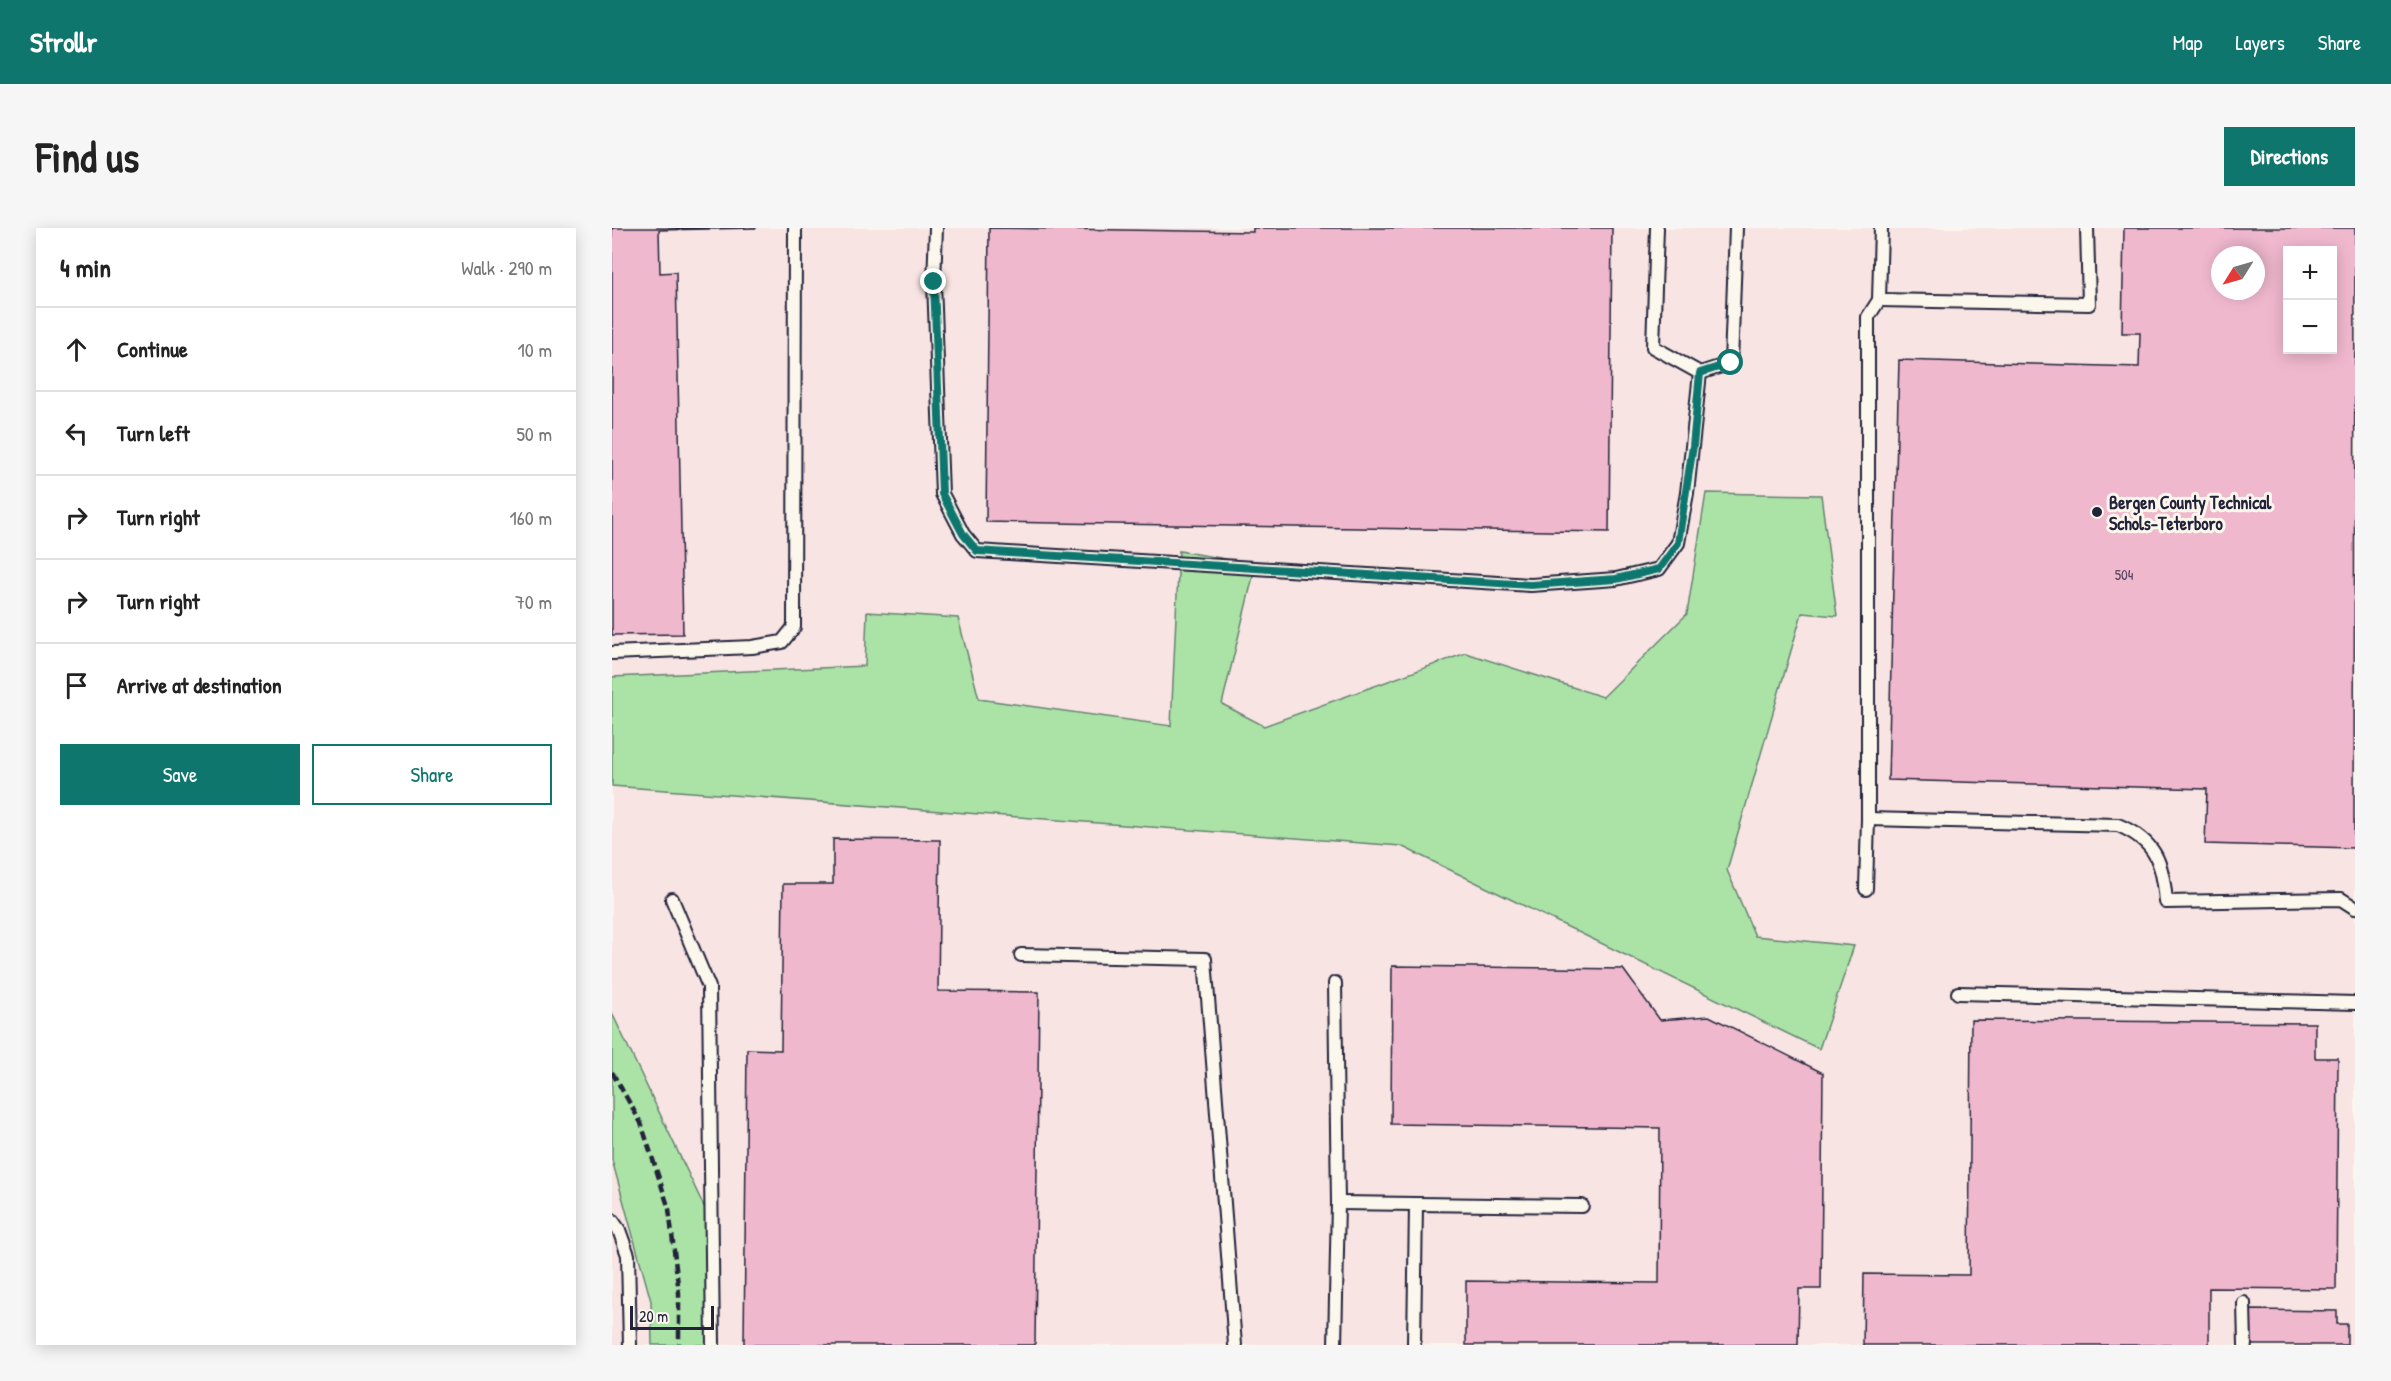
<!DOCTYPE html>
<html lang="en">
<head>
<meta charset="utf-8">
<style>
  body { margin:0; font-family:"Patrick Hand",sans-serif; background:#f6f6f6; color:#222 }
  .controls { position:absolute; right:18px; top:18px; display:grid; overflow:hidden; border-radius:0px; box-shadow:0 3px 15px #0003 }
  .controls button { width:54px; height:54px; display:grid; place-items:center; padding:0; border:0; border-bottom:2px solid #e0e0e0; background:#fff; color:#222; font:30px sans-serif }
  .compass { position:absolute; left:1599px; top:18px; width:54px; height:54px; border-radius:50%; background:#fff; box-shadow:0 3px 15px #0003; rotate:233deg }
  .scale { position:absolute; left:18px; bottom:15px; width:84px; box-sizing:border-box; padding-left:6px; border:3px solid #22223b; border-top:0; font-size:16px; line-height:21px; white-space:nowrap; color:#22223b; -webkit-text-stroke:4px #fbf7ec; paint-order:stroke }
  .stop { position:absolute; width:18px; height:18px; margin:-14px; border:4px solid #0f766e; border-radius:50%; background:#fff }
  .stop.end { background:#0f766e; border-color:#fff; box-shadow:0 2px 6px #0008 }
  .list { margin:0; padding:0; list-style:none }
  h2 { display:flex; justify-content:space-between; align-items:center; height:78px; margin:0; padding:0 24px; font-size:26px }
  h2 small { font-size:20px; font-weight:400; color:#767676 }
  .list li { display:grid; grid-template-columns:39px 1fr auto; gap:18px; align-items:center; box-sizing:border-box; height:84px; padding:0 24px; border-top:2px solid #e0e0e0 }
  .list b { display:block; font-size:22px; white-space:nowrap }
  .list em { font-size:20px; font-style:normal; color:#767676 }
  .actions { display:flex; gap:12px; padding:18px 24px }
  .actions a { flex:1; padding:14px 0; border:2px solid #0f766e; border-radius:0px; text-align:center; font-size:21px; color:#0f766e }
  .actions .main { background:#0f766e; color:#fff }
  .icon { flex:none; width:33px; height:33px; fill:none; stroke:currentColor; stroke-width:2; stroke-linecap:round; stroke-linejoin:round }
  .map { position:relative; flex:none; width:1743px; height:1117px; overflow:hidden; border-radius:0px }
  header { display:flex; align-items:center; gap:36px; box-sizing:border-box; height:84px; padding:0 30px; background:#0f766e; color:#fff }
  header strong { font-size:28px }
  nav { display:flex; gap:33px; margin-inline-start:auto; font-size:21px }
  .intro { display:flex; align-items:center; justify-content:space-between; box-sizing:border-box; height:144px; padding:0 36px }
  h1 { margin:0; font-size:42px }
  .button { padding:15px 27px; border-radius:0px; background:#0f766e; color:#fff; font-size:21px; font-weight:700 }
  main { display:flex; gap:36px; padding:0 36px }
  aside { flex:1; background:#fff; border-radius:0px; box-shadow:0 3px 15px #0003 }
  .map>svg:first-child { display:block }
  .built { fill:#f8e4e3; fill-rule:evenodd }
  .green { fill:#abe3a7; stroke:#668271; stroke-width:1.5 }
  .building { fill:#f0b8cd; stroke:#22223b; stroke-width:1.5; fill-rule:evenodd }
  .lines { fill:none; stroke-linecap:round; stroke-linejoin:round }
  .service-casing { stroke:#22223b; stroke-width:16 }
  .service { stroke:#fbf7ec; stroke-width:12 }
  .rail { stroke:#22223b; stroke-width:4.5; stroke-dasharray:9 4.5; stroke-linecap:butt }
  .route { stroke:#0f766e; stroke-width:8 }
  .poi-dot { fill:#22223b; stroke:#fbf7ec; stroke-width:2 }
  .labels { text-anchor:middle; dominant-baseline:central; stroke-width:6; stroke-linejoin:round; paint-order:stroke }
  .number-label { font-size:15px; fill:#564860 }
  .poi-label { font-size:18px; font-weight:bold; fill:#22223b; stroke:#fbf7ec; text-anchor:start }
</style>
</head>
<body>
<header>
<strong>Strollr</strong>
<nav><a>Map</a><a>Layers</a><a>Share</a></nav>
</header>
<div class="intro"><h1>Find us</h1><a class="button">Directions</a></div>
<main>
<aside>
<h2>4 min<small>Walk · 290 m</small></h2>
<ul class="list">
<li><svg class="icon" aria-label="ahead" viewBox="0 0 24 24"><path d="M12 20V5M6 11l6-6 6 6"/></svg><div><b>Continue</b></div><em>10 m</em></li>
<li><svg class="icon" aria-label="left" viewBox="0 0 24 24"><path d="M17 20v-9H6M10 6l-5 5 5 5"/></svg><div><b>Turn left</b></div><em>50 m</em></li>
<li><svg class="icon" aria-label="right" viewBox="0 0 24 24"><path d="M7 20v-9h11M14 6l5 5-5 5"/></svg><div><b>Turn right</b></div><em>160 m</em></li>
<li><svg class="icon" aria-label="right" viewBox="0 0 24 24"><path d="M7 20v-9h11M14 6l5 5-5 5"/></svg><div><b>Turn right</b></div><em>70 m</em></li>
<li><svg class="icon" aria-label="arrive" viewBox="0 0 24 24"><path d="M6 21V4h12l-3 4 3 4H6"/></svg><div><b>Arrive at destination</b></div></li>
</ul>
<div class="actions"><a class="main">Save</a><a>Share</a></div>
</aside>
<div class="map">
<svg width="1743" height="1117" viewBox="0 0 1743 1117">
  <rect width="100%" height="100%" fill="#fbf7ec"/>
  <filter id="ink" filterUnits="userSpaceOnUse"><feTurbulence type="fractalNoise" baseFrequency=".0167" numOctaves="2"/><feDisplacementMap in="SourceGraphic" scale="12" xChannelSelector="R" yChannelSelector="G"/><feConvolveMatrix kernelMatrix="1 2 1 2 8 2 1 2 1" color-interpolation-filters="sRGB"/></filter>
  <g filter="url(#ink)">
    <path class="built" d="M0,0H1743V1117H0ZM1676,22H1720V122H1676ZM1608,27H1644V63H1608Z"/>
    <g class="green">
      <polygon points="1094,265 1209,267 1225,388 1190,385 1115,642 1143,708 1242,718 1207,821 789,618 0,558 0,449 253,438 255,384 346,390 367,471 559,498 567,323 644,336 610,476 652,498 854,425 991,469 1075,386"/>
      <polygon points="0,785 105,1006 108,1117 40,1117 39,1073 0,932"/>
    </g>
    <g class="building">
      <polygon points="0,0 145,0 47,2 48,45 64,44 71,406 0,407"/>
      <polygon points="377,0 641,4 641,0 1000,0 997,304 374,294"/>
      <path d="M1512,0H1743L1742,620L1593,616L1595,561L1276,552L1287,132L1527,139L1528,105H1510ZM1676,22H1720V122H1676ZM1608,27H1644V63H1608Z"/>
      <polygon points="221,611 328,612 326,763 427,764 423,1117 132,1117 135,821 169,822 171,656 221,656"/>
      <polygon points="780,738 1011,741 1048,792 1097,788 1211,845 1209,1061 1187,1061 1186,1117 854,1117 854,1053 1047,1055 1048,900 779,896"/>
      <polygon points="1359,792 1703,795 1703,830 1726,830 1724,1061 1597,1060 1597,1117 1251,1117 1252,1046 1357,1047"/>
      <polygon points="1638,1082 1725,1083 1725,1096 1735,1096 1735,1117 1638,1117"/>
    </g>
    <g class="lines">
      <defs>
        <g id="service">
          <polyline points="324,0 322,54 330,266 351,306 365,323 919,357 1004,351 1047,341 1066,315 1075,265 1088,145"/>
          <polyline points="1045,0 1041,119 1088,145 1119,135 1124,0"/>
          <polyline points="1267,72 1477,76 1475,0"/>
          <polyline points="0,425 140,419 170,414 182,399 183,0"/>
          <path d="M1256,591L1506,597C1544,613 1551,635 1554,674L1729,671L1743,680"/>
          <polyline points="1254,661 1256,591 1256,89 1267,72 1269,0"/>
          <polyline points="60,671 97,759 101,1117"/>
          <polyline points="409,727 593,731 623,1117"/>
          <polyline points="723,755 726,975 723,1117"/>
          <polyline points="1346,765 1743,775"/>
          <polyline points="726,975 970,978"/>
          <polyline points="0,992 7,1002 16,1027 18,1117"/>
          <polyline points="1632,1075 1633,1117"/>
          <polyline points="802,1117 804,977"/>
        </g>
      </defs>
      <use href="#service" class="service-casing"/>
      <use href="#service" class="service"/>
      <polyline class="rail" points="0,844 29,895 57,981 67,1065 67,1117"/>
    </g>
  </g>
  <g class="lines" filter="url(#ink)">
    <polyline class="route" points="322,54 330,266 351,306 365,323 919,357 1004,351 1047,341 1066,315 1081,218 1088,145 1119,135"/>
  </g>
  <circle class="poi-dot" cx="1485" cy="284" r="6"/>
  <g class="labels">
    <g class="number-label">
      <text x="1512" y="346">504</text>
    </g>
    <g class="poi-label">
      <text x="1497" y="274">Bergen County Technical<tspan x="1497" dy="21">Schols-Teterboro</tspan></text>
    </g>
  </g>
</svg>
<div class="controls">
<button>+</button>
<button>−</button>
</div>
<svg class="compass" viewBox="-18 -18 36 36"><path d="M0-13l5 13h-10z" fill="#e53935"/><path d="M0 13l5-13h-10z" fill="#767676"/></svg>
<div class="scale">20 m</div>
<div class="stop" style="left:1119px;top:135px"></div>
<div class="stop end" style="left:322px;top:54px"></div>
</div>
</main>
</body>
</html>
